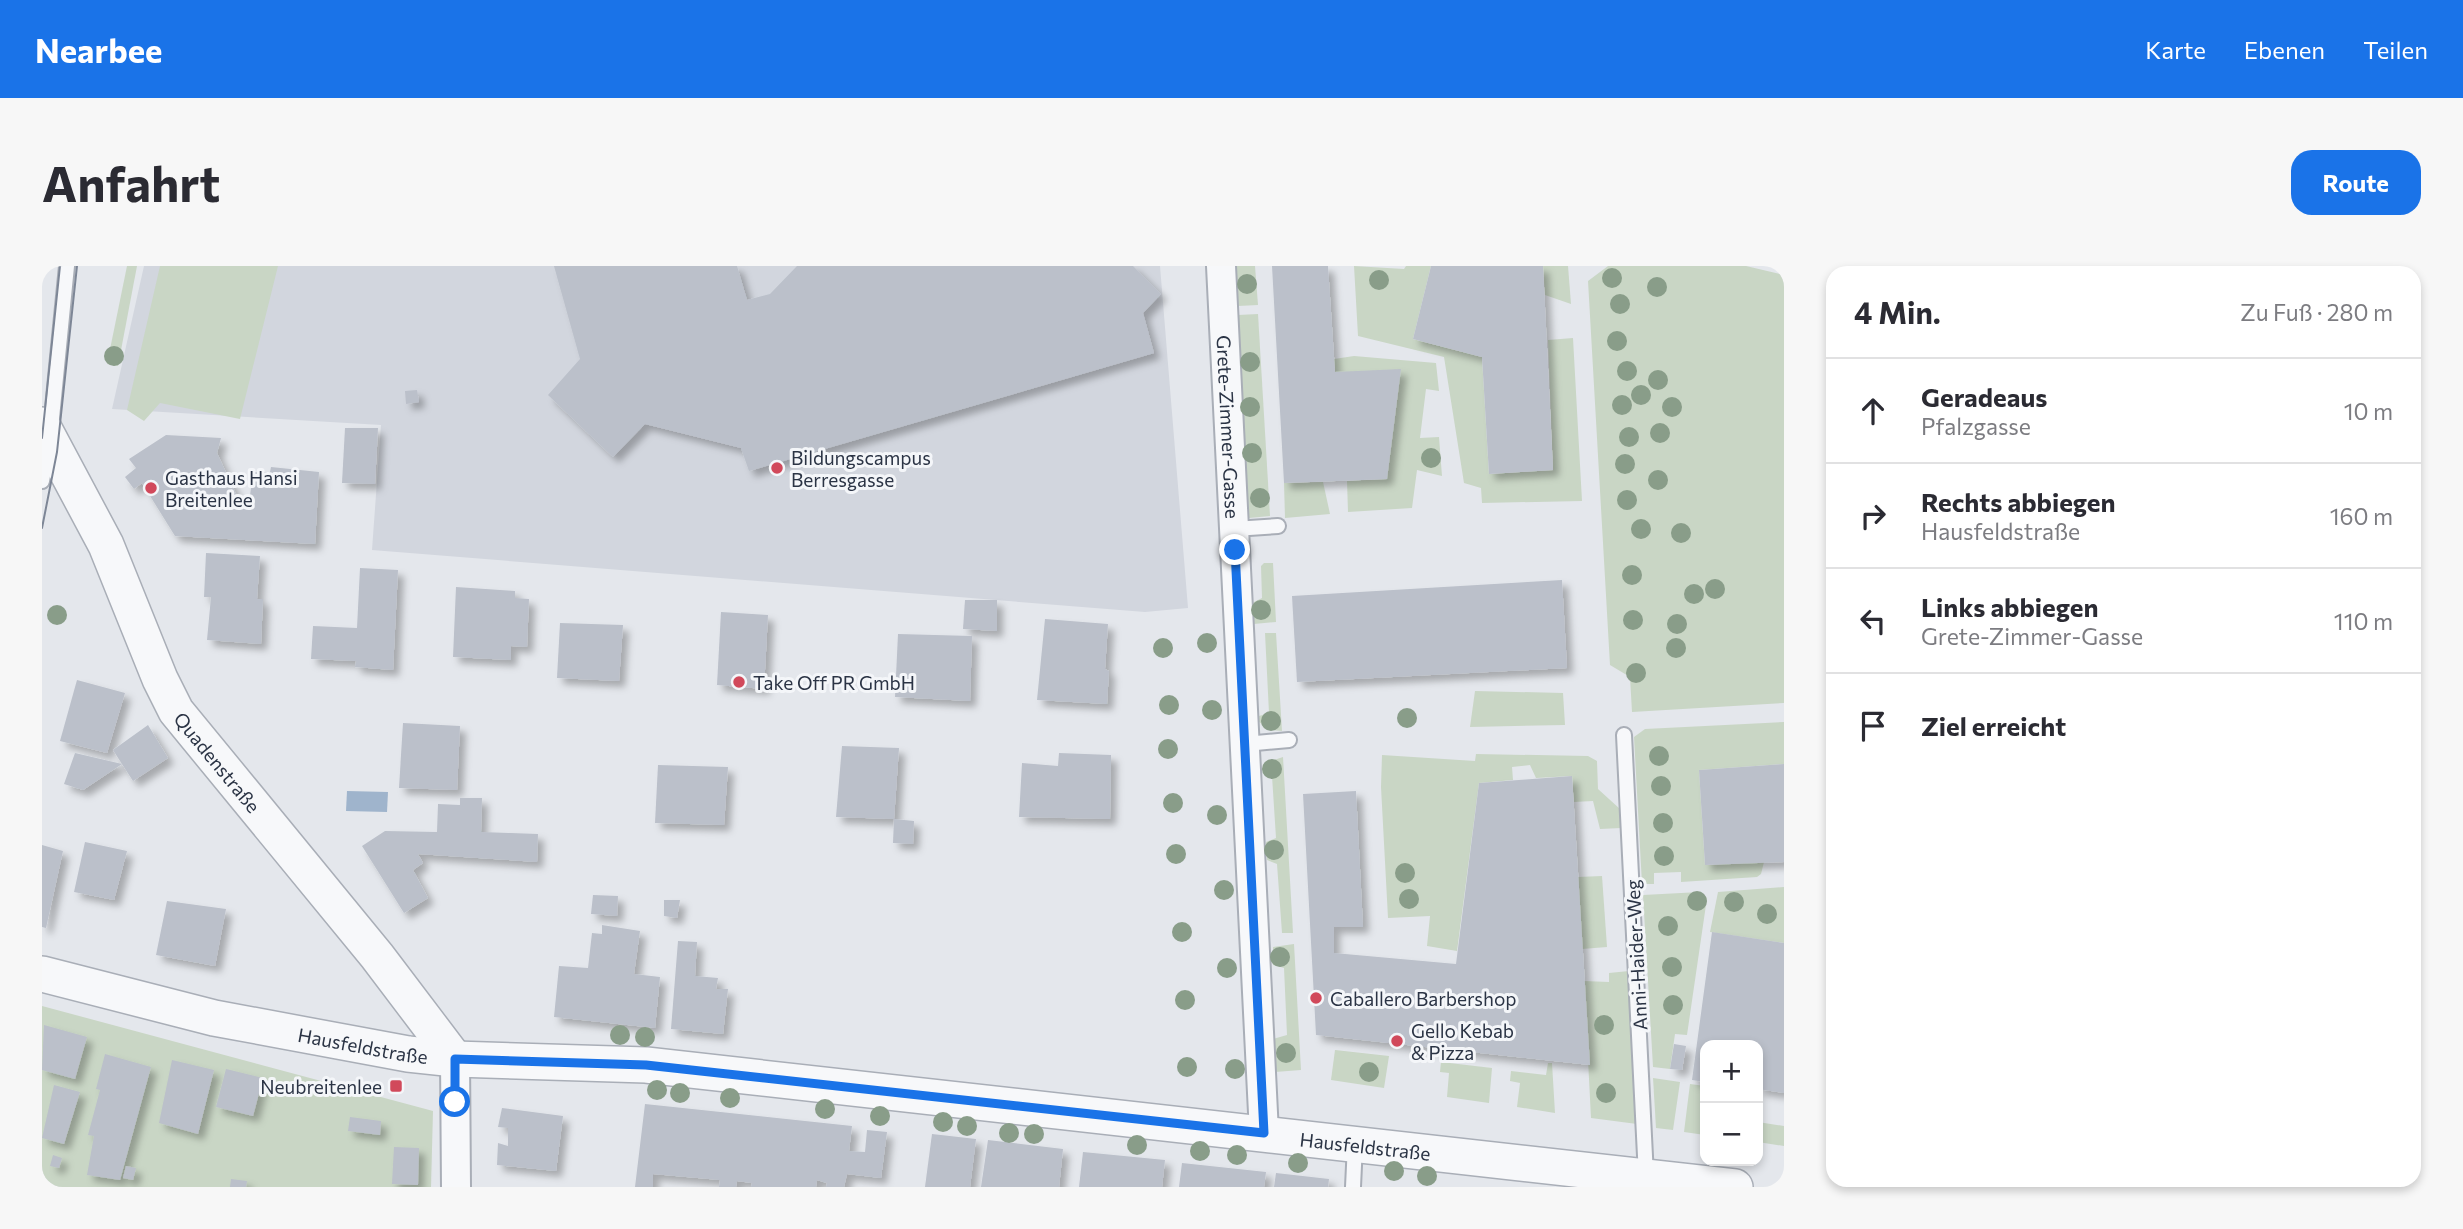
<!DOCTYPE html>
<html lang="de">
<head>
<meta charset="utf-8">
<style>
  body { margin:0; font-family:Commissioner,sans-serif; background:#f7f7f7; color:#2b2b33 }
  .controls { position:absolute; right:21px; bottom:21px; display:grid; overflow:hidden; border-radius:14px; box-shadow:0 4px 10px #0003 }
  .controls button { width:63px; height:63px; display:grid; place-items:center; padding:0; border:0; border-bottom:2px solid #e1e1e2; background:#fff; color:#2b2b33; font:35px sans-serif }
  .stop { position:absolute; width:21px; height:21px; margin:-16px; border:5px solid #1a73e8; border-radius:50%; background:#fff }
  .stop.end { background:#1a73e8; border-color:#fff; box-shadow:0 2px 7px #0008 }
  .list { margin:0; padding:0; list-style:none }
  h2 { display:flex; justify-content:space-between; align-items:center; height:91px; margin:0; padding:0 28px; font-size:30px }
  h2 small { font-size:23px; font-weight:400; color:#7c7c81 }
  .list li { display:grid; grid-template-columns:46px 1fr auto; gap:21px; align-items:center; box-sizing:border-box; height:105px; padding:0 28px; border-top:2px solid #e1e1e2 }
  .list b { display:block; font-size:26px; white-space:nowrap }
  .list p { margin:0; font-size:23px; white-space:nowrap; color:#7c7c81 }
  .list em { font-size:23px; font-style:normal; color:#7c7c81 }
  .icon { flex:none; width:38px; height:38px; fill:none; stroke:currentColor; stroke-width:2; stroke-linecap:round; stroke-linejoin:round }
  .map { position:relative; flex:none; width:1742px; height:921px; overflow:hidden; border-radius:21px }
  header { display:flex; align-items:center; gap:42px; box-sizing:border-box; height:98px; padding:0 35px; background:#1a73e8; color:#fff }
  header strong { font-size:33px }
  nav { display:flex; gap:38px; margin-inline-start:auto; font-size:24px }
  .intro { display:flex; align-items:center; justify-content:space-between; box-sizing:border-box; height:168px; padding:0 42px }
  h1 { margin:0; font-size:49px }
  .button { padding:18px 32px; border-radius:21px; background:#1a73e8; color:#fff; font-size:24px; font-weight:700 }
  main { display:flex; gap:42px; padding:0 42px }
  aside { flex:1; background:#fff; border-radius:21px; box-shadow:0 4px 10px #0003 }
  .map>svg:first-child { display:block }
  .built { fill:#d2d6de }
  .green { fill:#c9d6c5 }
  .water { fill:#9fb4cc }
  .building { fill:#bbc0ca; filter:url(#shadow) }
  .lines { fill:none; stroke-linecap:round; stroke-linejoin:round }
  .service-casing { stroke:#a9aeb7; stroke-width:18 }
  .minor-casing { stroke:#a9aeb7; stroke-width:32 }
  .tertiary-casing { stroke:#a9aeb7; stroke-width:38 }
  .service { stroke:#f7f8fa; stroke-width:14 }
  .minor { stroke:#f7f8fa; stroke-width:28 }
  .tertiary { stroke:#f7f8fa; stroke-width:35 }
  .tram { stroke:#7d8696; stroke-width:2 }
  .tree { fill:#899d89 }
  .route { stroke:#1a73e8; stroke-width:9 }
  .poi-dot { fill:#d1495b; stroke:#f4f6f9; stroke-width:2.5 }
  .labels { text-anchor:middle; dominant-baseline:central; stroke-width:6; stroke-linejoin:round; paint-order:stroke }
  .street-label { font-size:19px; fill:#2b3445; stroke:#f4f6f9 }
  .poi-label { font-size:19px; fill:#2b3445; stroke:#f4f6f9; text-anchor:start }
</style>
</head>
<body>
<header>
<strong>Nearbee</strong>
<nav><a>Karte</a><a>Ebenen</a><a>Teilen</a></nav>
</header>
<div class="intro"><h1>Anfahrt</h1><a class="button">Route</a></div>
<main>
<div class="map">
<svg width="1742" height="921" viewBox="0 0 1742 921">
  <defs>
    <filter id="shadow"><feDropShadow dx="6" dy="6" stdDeviation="3.5" flood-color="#0004"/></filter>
  </defs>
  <rect width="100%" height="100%" fill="#e4e7ec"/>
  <polygon class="built" points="102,0 1118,0 1146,342 1103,346 330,284 339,159 70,143"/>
  <g class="green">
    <polygon points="85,0 95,0 76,100 65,98"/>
    <polygon points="118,0 236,0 198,153 118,137 102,155 85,144"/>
    <polygon points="1193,0 1213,0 1216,39 1196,40"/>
    <polygon points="1312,0 1362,3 1364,0 1389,0 1371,73 1440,91 1447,208 1511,204 1506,74 1531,72 1540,235 1440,237 1439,222 1422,217 1402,91 1316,70"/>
    <polygon points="1501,0 1526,0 1529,38 1503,29"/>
    <polygon points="1566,0 1704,0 1742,9 1742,437 1590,446 1588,411 1568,399 1546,15"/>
    <polygon points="1216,48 1228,250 1207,252 1196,49"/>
    <polygon points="1312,90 1394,97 1397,125 1384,123 1378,172 1397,171 1400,210 1375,204 1370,242 1306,246 1305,215 1345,213 1293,106 1292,93"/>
    <polygon points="1281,216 1288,248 1243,252 1242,217"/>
    <polygon points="1222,297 1231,297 1234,356 1212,358 1210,337 1220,332 1219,300"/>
    <polygon points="1223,367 1234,367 1240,465 1229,464 1217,456 1217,450 1227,447"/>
    <polygon points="1433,425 1521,427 1523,459 1428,461"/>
    <polygon points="1742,456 1742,498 1657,504 1663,599 1722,596 1719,608 1715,611 1639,616 1639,606 1612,607 1612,618 1600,618 1592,471 1603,463"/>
    <polygon points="1434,488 1546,490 1555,495 1556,523 1578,543 1579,562 1558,563 1551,535 1532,536 1530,510 1494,512 1488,499 1470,501 1471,514 1437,517 1415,685 1385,680 1388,650 1346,652 1339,521 1340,489 1433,495"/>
    <polygon points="1241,491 1251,667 1240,667 1235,598 1225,594 1224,576 1234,572 1230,510 1223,510 1220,503 1229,495"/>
    <polygon points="1560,610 1565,681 1540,683 1536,611"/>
    <polygon points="1742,621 1742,677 1668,666 1676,626"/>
    <polygon points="1658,626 1665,632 1645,769 1633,768 1628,803 1611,801 1601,629"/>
    <polygon points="1252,678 1259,804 1233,806 1231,773 1245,769 1242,702 1231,699 1231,681"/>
    <polygon points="1587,705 1595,858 1549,852 1542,715 1567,716 1567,707"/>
    <polygon points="0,740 391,845 389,921 0,921"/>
    <polygon points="1293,784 1347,790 1342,822 1289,814"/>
    <polygon points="1399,796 1450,802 1447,837 1405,831 1407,807 1398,806"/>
    <polygon points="1506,797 1510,797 1513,847 1475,841 1478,817 1468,815 1469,805 1504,809"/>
    <polygon points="1611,812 1638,816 1631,864 1614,862"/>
    <polygon points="1648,818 1663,820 1663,869 1642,866"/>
    <polygon points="1716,856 1742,860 1742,880 1716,876"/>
  </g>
  <polygon class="water" points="305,525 346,526 345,546 304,545"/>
  <g class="building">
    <polygon points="512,0 695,0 705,34 728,28 755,0 1091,0 1119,28 1101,47 1112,87 707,205 699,182 603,158 571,191 506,129 538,93"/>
    <polygon points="1230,0 1286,0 1293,106 1359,103 1345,213 1242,217"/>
    <polygon points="1389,0 1501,0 1511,204 1447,208 1440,91 1371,73"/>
    <polygon points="375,124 377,136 364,138 363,125"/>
    <polygon points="303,162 336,162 333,218 300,217"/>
    <polygon points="124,169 179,172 175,187 195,230 208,230 211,206 228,206 229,201 277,206 273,278 133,270 100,217 92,223 83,211 94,202 87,193"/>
    <polygon points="164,287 218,290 215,333 221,333 219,378 165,374 169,331 162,331"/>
    <polygon points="318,302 356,304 351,404 313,401 314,395 269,393 271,360 315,362"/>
    <polygon points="1520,314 1525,402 1255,416 1250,330"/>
    <polygon points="414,321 473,325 473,332 487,333 485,381 469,380 469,394 411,391"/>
    <polygon points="923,334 955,334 955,365 921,363"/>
    <polygon points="679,346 726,349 722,423 675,419"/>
    <polygon points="1003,353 1066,358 1063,403 1067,405 1065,438 995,434"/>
    <polygon points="518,357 581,359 577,415 515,412"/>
    <polygon points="856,368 930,370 928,435 853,431"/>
    <polygon points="35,414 83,427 65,487 18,475"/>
    <polygon points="361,457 418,460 415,524 357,522"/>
    <polygon points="106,459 126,492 91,515 80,498 41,524 22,518 33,487 80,498 71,484"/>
    <polygon points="800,480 857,482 852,553 794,551"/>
    <polygon points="1017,487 1069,489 1068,553 977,551 980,497 1016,500"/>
    <polygon points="1742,498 1742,596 1663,599 1657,504"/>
    <polygon points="616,499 686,501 682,559 613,557"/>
    <polygon points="1530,510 1548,799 1274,769 1261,528 1314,525 1321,661 1292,661 1292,687 1414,698 1437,517"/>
    <polygon points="418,532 440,532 439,566 496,568 495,596 376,588 381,597 371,604 386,632 362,647 320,580 343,565 395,566 396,538 418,539"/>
    <polygon points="852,553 872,555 871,578 851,577"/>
    <polygon points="43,576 85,585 72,634 32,626"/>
    <polygon points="0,579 21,585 4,662 0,661"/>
    <polygon points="551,629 576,630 575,650 549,648"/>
    <polygon points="622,634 638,634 635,652 622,650"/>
    <polygon points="125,635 184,643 173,700 114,689"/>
    <polygon points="560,659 598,665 592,708 618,711 613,762 512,751 517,700 546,702 550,667 560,668"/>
    <polygon points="1670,666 1742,677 1742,827 1716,823 1716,779 1663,779 1663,816 1650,814"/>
    <polygon points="636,675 655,676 653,710 676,712 674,723 686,723 681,768 629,763"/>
    <polygon points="2,759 45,771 33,813 0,804"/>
    <polygon points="1632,778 1644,780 1640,804 1628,803"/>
    <polygon points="63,788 109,801 78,914 45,909 52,870 46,869 58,824 54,823"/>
    <polygon points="130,794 172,804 156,868 117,857"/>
    <polygon points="184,803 221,812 211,850 174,841"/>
    <polygon points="12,819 38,826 22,878 0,872"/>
    <polygon points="603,838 810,860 807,885 823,886 825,864 845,866 839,912 805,908 802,921 784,921 785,917 775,914 774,921 709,921 710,917 695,915 694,921 677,921 678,914 611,908 611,921 593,921"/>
    <polygon points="460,842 521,850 514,905 455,899 456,877 466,880 466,862 456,861"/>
    <polygon points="308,851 339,855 338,869 306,865"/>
    <polygon points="890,868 934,873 928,921 883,921"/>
    <polygon points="946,874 1021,883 1017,921 939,921"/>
    <polygon points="352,881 377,882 376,919 350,918"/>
    <polygon points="1041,886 1123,894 1120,921 1037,921"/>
    <polygon points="11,889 20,892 17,902 8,900"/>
    <polygon points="1140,897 1224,906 1222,921 1137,921"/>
    <polygon points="84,900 94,902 91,914 81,912"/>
    <polygon points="1234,907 1287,913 1286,921 1232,921"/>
    <polygon points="189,913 205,915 204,921 188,921"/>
  </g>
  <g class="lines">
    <defs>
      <g id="service">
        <polyline points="9,162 25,0"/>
        <polyline points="0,215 6,182"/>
        <polyline points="1192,263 1236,260"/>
        <polyline points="1582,469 1604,910"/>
        <polyline points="1203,478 1247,474"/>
        <polyline points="1311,921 1313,878"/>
      </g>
      <g id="minor">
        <path id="s1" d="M1179,0L1222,867"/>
        <polyline points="413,793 414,921"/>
      </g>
      <g id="tertiary">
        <path id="s2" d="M0,159L64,279L118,413L134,445L335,690L413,793"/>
        <path id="s3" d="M0,708L172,752L366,788L413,793L604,799L1693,921"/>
      </g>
    </defs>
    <use href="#service" class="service-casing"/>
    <use href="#minor" class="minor-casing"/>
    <use href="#tertiary" class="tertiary-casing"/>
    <use href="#service" class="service"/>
    <use href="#minor" class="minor"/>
    <use href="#tertiary" class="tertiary"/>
    <g class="tram">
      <polyline points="0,172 18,0"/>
      <polyline points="0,262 15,186 35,0"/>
    </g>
  </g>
  <g class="tree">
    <circle cx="1570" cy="12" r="10"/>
    <circle cx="1337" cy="14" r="10"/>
    <circle cx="1205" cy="18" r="10"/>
    <circle cx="1615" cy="21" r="10"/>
    <circle cx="1578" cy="38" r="10"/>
    <circle cx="1575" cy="75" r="10"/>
    <circle cx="72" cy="90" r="10"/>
    <circle cx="1208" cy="96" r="10"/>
    <circle cx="1585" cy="105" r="10"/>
    <circle cx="1616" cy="114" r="10"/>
    <circle cx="1599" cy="129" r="10"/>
    <circle cx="1580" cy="139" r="10"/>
    <circle cx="1208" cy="141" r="10"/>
    <circle cx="1630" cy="141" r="10"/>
    <circle cx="1618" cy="167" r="10"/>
    <circle cx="1587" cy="171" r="10"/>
    <circle cx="1210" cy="187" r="10"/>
    <circle cx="1389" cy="192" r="10"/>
    <circle cx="1583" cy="198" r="10"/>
    <circle cx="1616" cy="214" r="10"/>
    <circle cx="1218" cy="232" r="10"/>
    <circle cx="1585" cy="234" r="10"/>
    <circle cx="1599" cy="263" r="10"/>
    <circle cx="1639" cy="267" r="10"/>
    <circle cx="1590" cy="309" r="10"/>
    <circle cx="1673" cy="323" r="10"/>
    <circle cx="1652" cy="328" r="10"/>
    <circle cx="1219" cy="344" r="10"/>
    <circle cx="15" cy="349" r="10"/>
    <circle cx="1591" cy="354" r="10"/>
    <circle cx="1635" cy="358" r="10"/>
    <circle cx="1165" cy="377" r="10"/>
    <circle cx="1121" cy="382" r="10"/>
    <circle cx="1634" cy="382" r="10"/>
    <circle cx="1594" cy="407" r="10"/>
    <circle cx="1127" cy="439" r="10"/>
    <circle cx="1170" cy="444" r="10"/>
    <circle cx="1365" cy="452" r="10"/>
    <circle cx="1229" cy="455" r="10"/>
    <circle cx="1126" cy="483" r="10"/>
    <circle cx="1617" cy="490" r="10"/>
    <circle cx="1230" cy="503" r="10"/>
    <circle cx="1619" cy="520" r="10"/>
    <circle cx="1131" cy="537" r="10"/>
    <circle cx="1175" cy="549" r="10"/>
    <circle cx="1621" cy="557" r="10"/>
    <circle cx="1232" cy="584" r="10"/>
    <circle cx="1134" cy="588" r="10"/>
    <circle cx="1622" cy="590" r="10"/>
    <circle cx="1363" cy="607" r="10"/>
    <circle cx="1182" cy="624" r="10"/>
    <circle cx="1367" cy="633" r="10"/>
    <circle cx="1655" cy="635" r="10"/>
    <circle cx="1692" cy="636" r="10"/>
    <circle cx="1725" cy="648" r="10"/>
    <circle cx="1626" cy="660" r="10"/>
    <circle cx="1140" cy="666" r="10"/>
    <circle cx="1238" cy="691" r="10"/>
    <circle cx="1630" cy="701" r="10"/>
    <circle cx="1185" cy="702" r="10"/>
    <circle cx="1143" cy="734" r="10"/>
    <circle cx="1631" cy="739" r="10"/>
    <circle cx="1562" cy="759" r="10"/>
    <circle cx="578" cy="769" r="10"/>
    <circle cx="603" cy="771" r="10"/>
    <circle cx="1244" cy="787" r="10"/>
    <circle cx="1145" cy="801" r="10"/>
    <circle cx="1193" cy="803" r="10"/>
    <circle cx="1327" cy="806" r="10"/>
    <circle cx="615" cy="824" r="10"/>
    <circle cx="638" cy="827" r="10"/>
    <circle cx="1564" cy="827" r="10"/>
    <circle cx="688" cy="832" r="10"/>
    <circle cx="783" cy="843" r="10"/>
    <circle cx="838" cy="850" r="10"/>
    <circle cx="901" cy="856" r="10"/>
    <circle cx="925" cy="860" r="10"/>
    <circle cx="967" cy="867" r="10"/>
    <circle cx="992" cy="868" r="10"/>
    <circle cx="1095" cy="879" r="10"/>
    <circle cx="1158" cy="885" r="10"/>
    <circle cx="1195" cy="889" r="10"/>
    <circle cx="1256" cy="897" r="10"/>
    <circle cx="1352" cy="905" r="10"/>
    <circle cx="1385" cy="910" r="10"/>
  </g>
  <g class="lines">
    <polyline class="route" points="413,836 413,793 604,799 1222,867 1193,284"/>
  </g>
  <g class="poi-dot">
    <circle cx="735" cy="202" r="7"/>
    <circle cx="109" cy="222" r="7"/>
    <circle cx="697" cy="416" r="7"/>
    <circle cx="1274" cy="732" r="7"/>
    <circle cx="1355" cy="775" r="7"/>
    <rect x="347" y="813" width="14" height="14" rx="3.5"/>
  </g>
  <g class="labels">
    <g class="street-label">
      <text stroke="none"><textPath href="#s1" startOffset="161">Grete-Zimmer-Gasse</textPath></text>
      <text stroke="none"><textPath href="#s2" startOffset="382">Quadenstraße</textPath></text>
      <text transform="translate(1594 689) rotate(-93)">Anni-Haider-Weg</text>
      <text stroke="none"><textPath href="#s3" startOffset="329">Hausfeldstraße</textPath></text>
      <text stroke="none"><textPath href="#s3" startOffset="1337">Hausfeldstraße</textPath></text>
    </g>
    <g class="poi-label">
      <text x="749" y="191">Bildungscampus<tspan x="749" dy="22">Berresgasse</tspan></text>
      <text x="123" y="211">Gasthaus Hansi<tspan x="123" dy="22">Breitenlee</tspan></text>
      <text x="711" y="416">Take Off PR GmbH</text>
      <text x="1288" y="732">Caballero Barbershop</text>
      <text x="1369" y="764">Gello Kebab<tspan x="1369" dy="22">&amp; Pizza</tspan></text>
      <text x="340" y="820" text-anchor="end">Neubreitenlee</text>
    </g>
  </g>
</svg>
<div class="controls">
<button>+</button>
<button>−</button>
</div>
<div class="stop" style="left:413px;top:836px"></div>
<div class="stop end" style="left:1193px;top:284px"></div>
</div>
<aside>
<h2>4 Min.<small>Zu Fuß · 280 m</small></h2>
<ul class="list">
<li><svg class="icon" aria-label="ahead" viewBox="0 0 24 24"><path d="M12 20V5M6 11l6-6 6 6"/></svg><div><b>Geradeaus</b><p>Pfalzgasse</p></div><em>10 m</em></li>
<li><svg class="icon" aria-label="right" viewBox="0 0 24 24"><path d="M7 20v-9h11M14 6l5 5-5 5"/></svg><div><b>Rechts abbiegen</b><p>Hausfeldstraße</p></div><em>160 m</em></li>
<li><svg class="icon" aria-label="left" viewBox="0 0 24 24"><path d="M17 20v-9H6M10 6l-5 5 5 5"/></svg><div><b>Links abbiegen</b><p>Grete-Zimmer-Gasse</p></div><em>110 m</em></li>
<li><svg class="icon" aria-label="arrive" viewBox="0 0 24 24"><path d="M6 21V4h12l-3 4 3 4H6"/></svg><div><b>Ziel erreicht</b></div></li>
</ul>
</aside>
</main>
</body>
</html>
